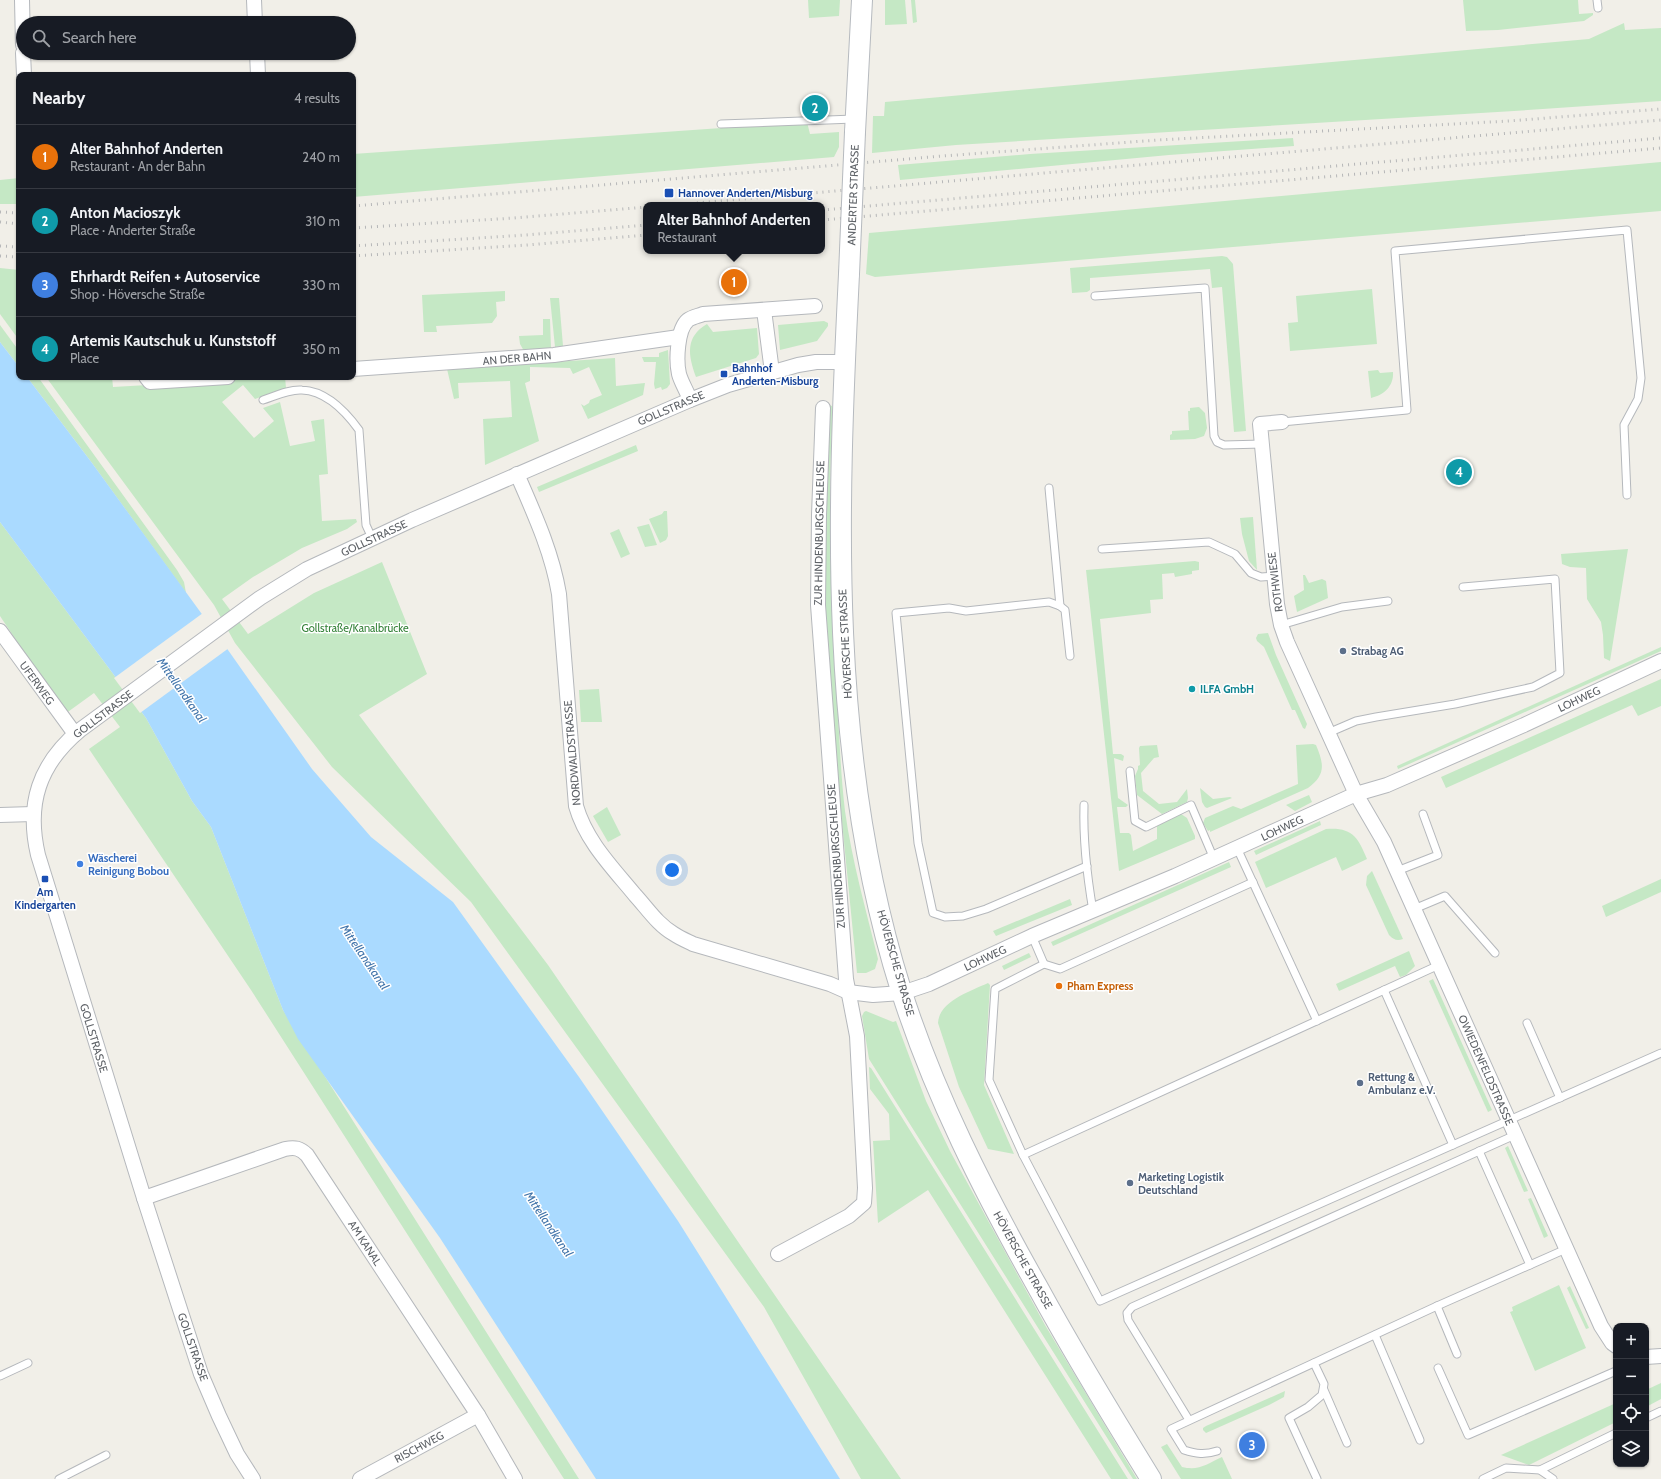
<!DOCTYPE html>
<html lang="en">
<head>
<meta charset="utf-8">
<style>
  body { margin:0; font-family:Cabin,sans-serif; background:#242831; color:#f1f3f6 }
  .controls { position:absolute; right:12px; bottom:12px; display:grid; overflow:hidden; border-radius:8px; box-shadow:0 1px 3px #0004 }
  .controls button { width:36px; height:36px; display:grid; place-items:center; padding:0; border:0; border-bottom:1px solid #363941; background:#171b24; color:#f1f3f6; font:20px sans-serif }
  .you { position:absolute; left:672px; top:870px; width:14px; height:14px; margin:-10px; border:3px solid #fff; border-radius:50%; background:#1a73e8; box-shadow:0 0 0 6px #1a73e833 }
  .badge { display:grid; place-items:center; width:26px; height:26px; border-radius:50%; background:#0f766e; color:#fff; font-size:13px; font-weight:700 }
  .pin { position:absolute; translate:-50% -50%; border:2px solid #fff; box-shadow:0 1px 4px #0006 }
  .popup { position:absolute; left:643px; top:202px; width:182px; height:52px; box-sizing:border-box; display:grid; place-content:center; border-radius:8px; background:#171b24; filter:drop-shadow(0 1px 3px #0005); font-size:13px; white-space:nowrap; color:#9ea1a6 }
  .popup b { font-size:15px; color:#f1f3f6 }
  .popup::after { content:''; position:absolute; left:50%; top:100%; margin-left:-8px; border:8px solid transparent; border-top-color:#171b24 }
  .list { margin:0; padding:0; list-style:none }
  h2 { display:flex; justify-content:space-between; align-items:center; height:52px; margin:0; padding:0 16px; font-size:17px }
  h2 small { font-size:13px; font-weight:400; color:#9ea1a6 }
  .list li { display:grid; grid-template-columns:26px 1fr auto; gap:12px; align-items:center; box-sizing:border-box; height:64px; padding:0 16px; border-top:1px solid #363941 }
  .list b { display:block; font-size:15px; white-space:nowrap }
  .list p { margin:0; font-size:13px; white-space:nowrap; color:#9ea1a6 }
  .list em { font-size:13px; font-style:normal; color:#9ea1a6 }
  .icon { flex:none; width:22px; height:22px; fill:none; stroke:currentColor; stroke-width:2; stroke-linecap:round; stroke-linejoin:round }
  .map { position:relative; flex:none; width:1661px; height:1479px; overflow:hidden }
  .search { position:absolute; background:#171b24; box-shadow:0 1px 3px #0004; left:16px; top:16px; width:340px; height:44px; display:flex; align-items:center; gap:10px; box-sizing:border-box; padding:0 14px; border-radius:22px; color:#9ea1a6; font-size:15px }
  .panel { position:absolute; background:#171b24; box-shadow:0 1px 3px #0004; left:16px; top:72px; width:340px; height:308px; border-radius:8px }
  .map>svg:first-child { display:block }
  .green { fill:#c5e8c5 }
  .water { fill:#aadaff }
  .pier { fill:#f1efe8 }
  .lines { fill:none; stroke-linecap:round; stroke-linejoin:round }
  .lane-casing { stroke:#b5b8bc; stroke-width:9 }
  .street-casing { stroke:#b5b8bc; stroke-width:16 }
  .secondary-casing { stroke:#b6babf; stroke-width:22 }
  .lane { stroke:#fff; stroke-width:7 }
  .street { stroke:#fff; stroke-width:14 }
  .secondary { stroke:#fff; stroke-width:20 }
  .rail { stroke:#b6b7b8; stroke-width:3; stroke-dasharray:1 5; stroke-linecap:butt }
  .secondary-bridge-casing { stroke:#b6babf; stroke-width:22; stroke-linecap:butt }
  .secondary-bridge { stroke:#fff; stroke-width:20 }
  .transit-dot { fill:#1a4fb4; stroke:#fff; stroke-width:1.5 }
  .service-dot { fill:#5c6f8a; stroke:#fff; stroke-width:1.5 }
  .culture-dot { fill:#0f9aa8; stroke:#fff; stroke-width:1.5 }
  .shop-dot { fill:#3f7fe0; stroke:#fff; stroke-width:1.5 }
  .food-dot { fill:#e8710a; stroke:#fff; stroke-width:1.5 }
  .labels { text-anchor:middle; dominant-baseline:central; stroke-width:3; stroke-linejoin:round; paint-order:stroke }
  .transit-label { font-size:11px; font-weight:bold; fill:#164399; stroke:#fff; text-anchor:start }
  .street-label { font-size:11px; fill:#5f6368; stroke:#fff }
  .park-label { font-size:11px; fill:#348238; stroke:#fff }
  .service-label { font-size:11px; font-weight:bold; fill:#4e5e75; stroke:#fff; text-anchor:start }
  .culture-label { font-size:11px; font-weight:bold; fill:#0d838f; stroke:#fff; text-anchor:start }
  .shop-label { font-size:11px; font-weight:bold; fill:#366cbe; stroke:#fff; text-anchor:start }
  .food-label { font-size:11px; font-weight:bold; fill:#c56008; stroke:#fff; text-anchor:start }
  .water-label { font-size:12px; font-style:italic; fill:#4174aa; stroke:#fff }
</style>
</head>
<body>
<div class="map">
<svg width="1661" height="1479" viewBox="0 0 1661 1479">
  <rect width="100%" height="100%" fill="#f1efe8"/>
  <g class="green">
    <polygon points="808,0 840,0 839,16 809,18"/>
    <polygon points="885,0 905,0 907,24 885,25"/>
    <polygon points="911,0 915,0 917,22 913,23"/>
    <polygon points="1463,0 1578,0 1579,14 1593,13 1593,15 1584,21 1498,30 1466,31"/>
    <polygon points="1624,23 1625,30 1661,28 1661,101 1514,111 956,145 872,153 873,116 884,116 885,102 1589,39"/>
    <polygon points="807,122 810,134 839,132 839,147 834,157 353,197 353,154"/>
    <polygon points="1293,138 1294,146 1169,155 900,180 898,165 1030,154"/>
    <polygon points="1661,162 1661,211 875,277 866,274 869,233"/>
    <polygon points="19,178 19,204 0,204 0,180"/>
    <polygon points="1222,256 1227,257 1233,264 1246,431 1234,432 1222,287 1212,288 1210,269 1090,278 1090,290 1087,292 1072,293 1070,268"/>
    <polygon points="0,268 19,270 19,340 0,314"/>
    <polygon points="1372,289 1377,344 1290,351 1288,323 1298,322 1296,296"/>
    <polygon points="505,291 505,301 496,302 497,316 492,323 436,326 437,332 424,332 422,295"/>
    <polygon points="550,298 559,298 563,346 555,347"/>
    <polygon points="543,319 550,319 551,348 524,351 520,344 519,336 543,335"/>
    <polygon points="824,321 828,323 828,326 817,341 780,350 778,325"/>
    <path d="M707,324L713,332L757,328L759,354L756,358L696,377C688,355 685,337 707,324Z"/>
    <polygon points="0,325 19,351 19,367 0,342"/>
    <polygon points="668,350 670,384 667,388 662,390 661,387 655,389 654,384 656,362 644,362 642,357 659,357 659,353"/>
    <polygon points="615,358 616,386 645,383 643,395 588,419 581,404 584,406 589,403 590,400 602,395 589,367 573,374 570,368 530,367 530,381 525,383 539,441 485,465 483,419 512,417 510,381 458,383 459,398 454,399 447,369"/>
    <path d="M1378,370L1380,373L1393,372C1394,386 1384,395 1371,398L1368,371Z"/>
    <polygon points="27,377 38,377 177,570 184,582 186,593 92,463"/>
    <polygon points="46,377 112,377 113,387 285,377 286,388 255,399 243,385 222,402 254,438 274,421 263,408 280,402 290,446 315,441 311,421 324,419 328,474 319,475 322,521 356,519 357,522 347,529 302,548 253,577 222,599 248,634 314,593 382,562 427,674 359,715 548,965 901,1479 861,1479 764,1307 471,902 332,767 235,643 214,605"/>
    <path d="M829,405L832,406L833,412C827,502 831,592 836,681C839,725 840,768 845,811C852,861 866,910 878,959L875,969L866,973H857L833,731L825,615L824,574Z"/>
    <polygon points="1199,407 1205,413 1207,428 1204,436 1195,439 1170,440 1170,435 1172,434 1172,431 1189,430 1188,411 1190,411 1190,408"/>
    <polygon points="636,445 638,451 539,492 537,487"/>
    <polygon points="664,511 667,511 668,536 666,540 660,543 649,519 662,514"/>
    <polygon points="1253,517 1257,570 1249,561 1242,534 1240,518"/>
    <polygon points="0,522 146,718 192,801 211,827 283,1010 579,1479 564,1479 251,990 89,749 120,727 94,693 65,714 0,616"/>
    <polygon points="649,524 657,545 645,547 637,527"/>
    <polygon points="619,529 630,554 621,558 610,533"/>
    <polygon points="1628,549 1610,661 1604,658 1603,635 1601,622 1587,599 1586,568 1570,567 1562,564 1561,554"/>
    <polygon points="1195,561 1199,562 1199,570 1192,571 1192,574 1175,577 1174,573 1162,574 1163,599 1150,600 1151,613 1100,619 1113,754 1121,754 1124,756 1123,761 1114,758 1118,798 1128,805 1126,807 1117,807 1120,833 1129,833 1131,835 1133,851 1157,839 1157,826 1181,814 1187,818 1195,836 1195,839 1119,871 1086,570"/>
    <polygon points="1303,575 1305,575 1309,583 1322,579 1326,581 1328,598 1297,612 1294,596 1304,590"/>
    <polygon points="1268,633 1276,655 1307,724 1305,729 1303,728 1295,710 1292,710 1264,647 1257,641 1256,638 1258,634"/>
    <polygon points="1661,647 1661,651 1398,769 1397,766"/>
    <polygon points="1661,679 1661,706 1638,716 1632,705 1446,788 1441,777"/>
    <polygon points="599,689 602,722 581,722 579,690"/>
    <path d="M1313,744L1316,745C1324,764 1326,775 1308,788L1210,832V830L1208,831L1203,823L1205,818L1233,806L1241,809L1298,784L1296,745Z"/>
    <polygon points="1157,745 1159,757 1154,758 1141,773 1143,791 1159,804 1177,802 1187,789 1188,798 1187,802 1162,814 1137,795 1135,776 1138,769 1138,766 1140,765 1139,748 1140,746"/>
    <polygon points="1200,788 1213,799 1230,797 1232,798 1207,808 1205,807 1202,802"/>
    <polygon points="1309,795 1312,802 1295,811 1286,805"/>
    <polygon points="607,807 621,835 608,842 593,816"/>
    <polygon points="1320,821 1321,825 1256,855 1254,851"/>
    <path d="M1326,829C1352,827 1358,837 1367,859L1342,871L1336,857L1266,888L1255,862Z"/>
    <polygon points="1229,862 1231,867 1053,946 1051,942"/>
    <path d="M1372,871L1403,939C1397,941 1394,940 1389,935L1366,885L1367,876Z"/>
    <polygon points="1661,879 1661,892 1606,917 1602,906"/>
    <polygon points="1070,899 1072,905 996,936 993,931"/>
    <polygon points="1409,951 1415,966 1406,975 1400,977 1395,966 1339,991 1336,984"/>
    <polygon points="1029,953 1031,957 1004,970 1002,966"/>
    <polygon points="1433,979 1492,1110 1488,1112 1429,981"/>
    <path d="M988,983L990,985L984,1085L1014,1154L988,1149L959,1087L938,1023C939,1001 971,991 988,983Z"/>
    <polygon points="866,1011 893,1022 896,1021 926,1101 950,1151 1045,1325 1137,1479 1133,1479 869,1059 862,1016 864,1012"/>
    <polygon points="869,1067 871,1068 1128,1479 1111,1479 928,1190 878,1223 873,1141 890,1140 889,1114 870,1089"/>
    <polygon points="1508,1146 1528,1191 1524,1192 1505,1148"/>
    <polygon points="1531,1198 1548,1236 1544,1238 1528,1199"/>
    <polygon points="1559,1285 1586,1348 1535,1371 1510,1312 1513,1311 1512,1307"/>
    <polygon points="1570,1286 1589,1328 1586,1329 1567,1288"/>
    <polygon points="1661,1383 1661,1399 1646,1407 1646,1390"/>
    <polygon points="1285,1391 1284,1397 1269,1405 1206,1433 1203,1430 1203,1428 1206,1426"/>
    <polygon points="1616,1403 1616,1422 1529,1465 1501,1455"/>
    <path d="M1167,1444L1182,1467C1199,1471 1207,1464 1222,1457L1232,1479H1181L1161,1447Z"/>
  </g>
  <polygon class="water" points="0,342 19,367 19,377 27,377 92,463 228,650 312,769 371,837 453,902 579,1077 678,1221 840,1479 596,1479 440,1238 298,1039 283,1010 211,827 192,801 146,718 0,522"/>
  <polygon class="pier" points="203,613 229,648 140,713 114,678"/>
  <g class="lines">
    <defs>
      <g id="lane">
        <polyline points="1597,0 1598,8"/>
        <polyline points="721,124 854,119"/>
        <polyline points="1095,296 1205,288 1214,436 1217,442 1224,445 1262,444"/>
        <path d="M263,400C275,396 289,389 302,390C326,391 346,412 359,430L366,525L372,538"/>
        <polyline points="1282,422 1407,410 1395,251 1627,230 1641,378 1638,399 1624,425 1627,495"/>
        <polyline points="1049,488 1060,606"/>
        <polyline points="1102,549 1209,542 1235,554 1251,573 1261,577 1274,576"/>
        <polyline points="1281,625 1342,607 1388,601"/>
        <polyline points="1070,656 1065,610 1060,606 1049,602 966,611 949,608 896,613 918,843 933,913 945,917 963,916 986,909 1087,866"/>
        <polyline points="1328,733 1356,721 1376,717 1455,704 1533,687 1560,673 1555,579 1463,587"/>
        <polyline points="1130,771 1135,821 1146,827 1191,805 1214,859"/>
        <path d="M1084,805C1083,840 1087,876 1093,911"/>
        <polyline points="1237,848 1317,1021"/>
        <polyline points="1397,871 1438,855 1423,814"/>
        <polyline points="1253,882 1060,969 1044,964 995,989 989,1080 1023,1155 1100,1301 1661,1053"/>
        <polyline points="1414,909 1445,896 1495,953"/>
        <polyline points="1032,936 1044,964"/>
        <polyline points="1384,990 1453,1145"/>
        <polyline points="1527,1023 1560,1098"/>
        <polyline points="1479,1151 1530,1265"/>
        <polyline points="1023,1155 1439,965"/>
        <polyline points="1437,1306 1457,1354"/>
        <polyline points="1375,1335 1420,1440"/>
        <polyline points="1314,1363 1324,1384 1322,1395 1308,1407 1289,1418 1317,1479"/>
        <polyline points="1438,1368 1468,1435 1616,1371"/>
        <polyline points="0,1376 28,1363"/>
        <polyline points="1324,1390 1347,1443"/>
        <polyline points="1646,1418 1661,1411"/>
        <polyline points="1189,1420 1128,1320 1127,1313 1132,1307 1515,1135"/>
        <path d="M1217,1451C1205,1455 1196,1454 1184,1450L1171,1429L1437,1306L1566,1249"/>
        <polyline points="1540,1470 1616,1433"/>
        <polyline points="59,1479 106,1455"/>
        <polyline points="1483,1479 1506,1468 1540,1470 1553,1479"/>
      </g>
      <g id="street">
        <polyline points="22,0 23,45"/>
        <polyline points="254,0 255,23"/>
        <polyline points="23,53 24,75"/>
        <polyline points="257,53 258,75"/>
        <polyline points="764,310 772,372"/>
        <polyline points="353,369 554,355 679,337"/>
        <polyline points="146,377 150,382 228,377"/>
        <path d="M690,400C687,391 681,382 679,374C676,361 677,329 688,320C692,317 698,316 703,314L815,306"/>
        <polyline points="1282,422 1260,424 1277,604 1281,625 1287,642 1356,794 1384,842 1601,1326 1612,1343 1616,1346"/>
        <path d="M517,474C534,513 552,552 559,594L576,806C586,841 612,867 635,895C647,908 658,925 674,934C680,938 687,941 693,944L830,984L848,992L873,995L902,993L929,984L1032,936L1175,876L1356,794L1387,785L1524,725L1661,661"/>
        <polyline points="0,631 75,734"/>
        <polyline points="0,815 33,814"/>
        <path d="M144,1198L285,1149C295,1147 300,1148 307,1155L478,1415L515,1479"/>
        <polyline points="778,1254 849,1216 864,1203 865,1188 857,1036 846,979 818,605 819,515 823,408"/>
        <polyline points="1646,1357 1661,1356"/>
        <path d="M253,1479L237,1454L219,1416L201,1374L144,1198L38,855C26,804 39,764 80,730L260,598L307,569L412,520L690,400L728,385L798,365L816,362H845"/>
        <polyline points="360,1479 478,1415"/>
      </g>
      <g id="secondary">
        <polyline points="855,132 862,0"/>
        <path d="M849,274C837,513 828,759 901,990C934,1094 984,1192 1037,1286C1073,1352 1112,1416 1151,1479"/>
      </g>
    </defs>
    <use href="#lane" class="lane-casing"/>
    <use href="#street" class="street-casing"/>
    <use href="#secondary" class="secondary-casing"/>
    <use href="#lane" class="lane"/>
    <use href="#street" class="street"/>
    <use href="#secondary" class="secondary"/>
    <g class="rail">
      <polyline points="673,205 1661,120"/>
      <polyline points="353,206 943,156 1158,140 1509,121 1661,109"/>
      <polyline points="822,210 1661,138"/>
      <polyline points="0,212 19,213"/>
      <polyline points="822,220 1661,148"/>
      <polyline points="0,222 19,224"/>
      <polyline points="353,228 514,218 646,207"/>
      <polyline points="0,246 19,247"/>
      <polyline points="353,246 526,235 646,225"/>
      <polyline points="0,256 19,257"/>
      <polyline points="353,256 527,245 646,235"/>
    </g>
    <defs>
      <polyline id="secondary-bridge" points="849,274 855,132"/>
    </defs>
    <use href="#secondary-bridge" class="secondary-bridge-casing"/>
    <use href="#secondary-bridge" class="secondary-bridge"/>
  </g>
  <g class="transit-dot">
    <rect x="664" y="188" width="10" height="10" rx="2"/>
    <rect x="720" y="370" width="8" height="8" rx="2"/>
    <rect x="41" y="875" width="8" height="8" rx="2"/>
  </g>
  <g class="service-dot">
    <circle cx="1343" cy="651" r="4"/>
    <circle cx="1360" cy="1083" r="4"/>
    <circle cx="1130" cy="1183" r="4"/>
  </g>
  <circle class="culture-dot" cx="1192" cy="689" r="4"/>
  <circle class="shop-dot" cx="80" cy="864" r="4"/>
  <circle class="food-dot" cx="1059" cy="986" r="4"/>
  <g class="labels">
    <g class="transit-label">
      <text x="678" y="193">Hannover Anderten/Misburg</text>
      <text x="732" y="368">Bahnhof<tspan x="732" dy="13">Anderten-Misburg</tspan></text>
      <text x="45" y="892" text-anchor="middle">Am<tspan x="45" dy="13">Kindergarten</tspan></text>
    </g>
    <g class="street-label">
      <text transform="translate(853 195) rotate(-88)">ANDERTER STRASSE</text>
      <text transform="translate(517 358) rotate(-5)">AN DER BAHN</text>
      <text transform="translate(671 408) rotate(-23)">GOLLSTRASSE</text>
      <text transform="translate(819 533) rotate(-89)">ZUR HINDENBURGSCHLEUSE</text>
      <text transform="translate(374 538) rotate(-25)">GOLLSTRASSE</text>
      <text transform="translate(1275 582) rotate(-97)">ROTHWIESE</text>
      <text transform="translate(845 644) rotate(-93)">HÖVERSCHE STRASSE</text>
      <text transform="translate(37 683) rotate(54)">UFERWEG</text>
      <text transform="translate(1579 699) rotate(-25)">LOHWEG</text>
      <text transform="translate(103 714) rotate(-37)">GOLLSTRASSE</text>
      <text transform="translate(572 753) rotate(-95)">NORDWALDSTRASSE</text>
      <text transform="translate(1282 828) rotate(-25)">LOHWEG</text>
      <text transform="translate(836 856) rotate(-94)">ZUR HINDENBURGSCHLEUSE</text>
      <text transform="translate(985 958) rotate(-25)">LOHWEG</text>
      <text transform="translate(896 963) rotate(74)">HÖVERSCHE STRASSE</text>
      <text transform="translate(94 1038) rotate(73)">GOLLSTRASSE</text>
      <text transform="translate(1486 1070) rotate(66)">OWIEDENFELDSTRASSE</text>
      <text transform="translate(365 1243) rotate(57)">AM KANAL</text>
      <text transform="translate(1023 1260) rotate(61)">HÖVERSCHE STRASSE</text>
      <text transform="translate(193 1347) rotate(71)">GOLLSTRASSE</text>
      <text transform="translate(419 1447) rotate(-28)">RISCHWEG</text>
    </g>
    <g class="park-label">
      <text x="355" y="628">Gollstraße/Kanalbrücke</text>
    </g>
    <g class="service-label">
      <text x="1351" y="651">Strabag AG</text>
      <text x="1368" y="1077">Rettung &amp;<tspan x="1368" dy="13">Ambulanz e.V.</tspan></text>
      <text x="1138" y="1177">Marketing Logistik<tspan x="1138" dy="13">Deutschland</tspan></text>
    </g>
    <g class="culture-label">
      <text x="1200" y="689">ILFA GmbH</text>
    </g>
    <g class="shop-label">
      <text x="88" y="858">Wäscherei<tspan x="88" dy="13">Reinigung Bobou</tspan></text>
    </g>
    <g class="food-label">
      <text x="1067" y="986">Pham Express</text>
    </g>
    <g class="water-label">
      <text transform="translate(182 690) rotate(55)">Mittellandkanal</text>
      <text transform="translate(365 957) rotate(56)">Mittellandkanal</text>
      <text transform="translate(549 1224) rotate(56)">Mittellandkanal</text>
    </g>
  </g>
</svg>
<div class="controls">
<button>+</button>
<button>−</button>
<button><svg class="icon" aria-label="locate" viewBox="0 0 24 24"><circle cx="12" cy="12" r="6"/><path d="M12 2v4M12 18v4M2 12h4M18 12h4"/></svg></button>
<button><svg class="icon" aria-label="layers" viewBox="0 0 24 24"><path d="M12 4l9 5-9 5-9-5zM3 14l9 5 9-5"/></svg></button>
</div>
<div class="you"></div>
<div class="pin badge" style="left:734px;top:282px;background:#e8710a">1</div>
<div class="popup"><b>Alter Bahnhof Anderten</b>Restaurant</div>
<div class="pin badge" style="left:815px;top:108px;background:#0f9aa8">2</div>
<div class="pin badge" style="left:1252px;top:1445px;background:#3f7fe0">3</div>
<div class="pin badge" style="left:1459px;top:472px;background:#0f9aa8">4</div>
<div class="search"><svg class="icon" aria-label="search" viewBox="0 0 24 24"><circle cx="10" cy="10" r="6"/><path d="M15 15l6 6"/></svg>Search here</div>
<section class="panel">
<h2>Nearby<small>4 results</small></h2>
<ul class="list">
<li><span class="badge" style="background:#e8710a">1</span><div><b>Alter Bahnhof Anderten</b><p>Restaurant · An der Bahn</p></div><em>240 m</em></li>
<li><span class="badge" style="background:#0f9aa8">2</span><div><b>Anton Macioszyk</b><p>Place · Anderter Straße</p></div><em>310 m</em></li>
<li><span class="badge" style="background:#3f7fe0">3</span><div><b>Ehrhardt Reifen + Autoservice</b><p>Shop · Höversche Straße</p></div><em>330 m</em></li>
<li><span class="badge" style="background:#0f9aa8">4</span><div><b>Artemis Kautschuk u. Kunststoff</b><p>Place</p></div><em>350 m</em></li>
</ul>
</section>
</div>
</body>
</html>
